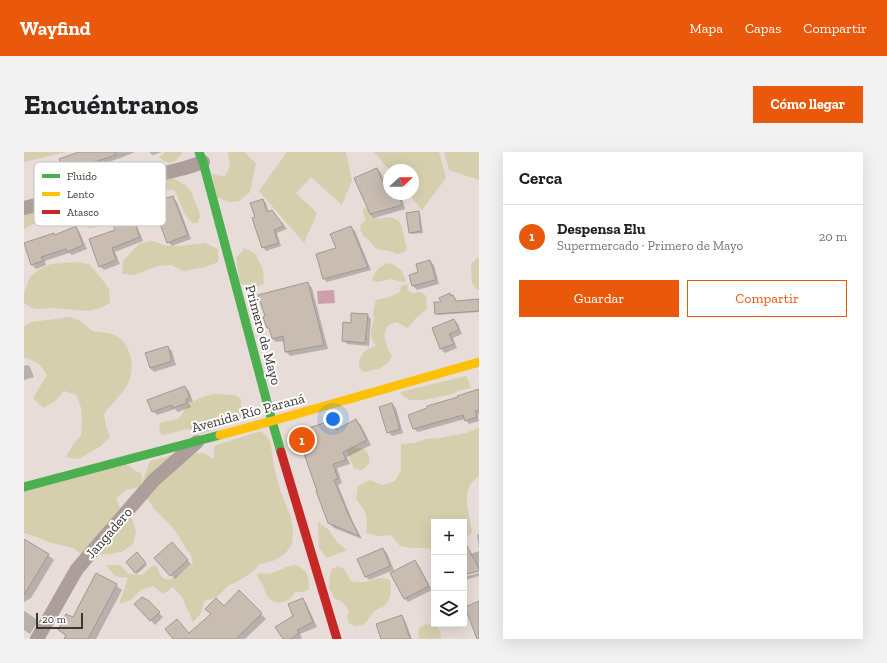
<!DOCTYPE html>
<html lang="es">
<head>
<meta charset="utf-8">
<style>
  body { margin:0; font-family:"Zilla Slab",serif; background:#f2f2f2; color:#202124 }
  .controls { position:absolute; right:12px; bottom:12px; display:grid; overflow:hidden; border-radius:0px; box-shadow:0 4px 16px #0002 }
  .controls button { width:36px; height:36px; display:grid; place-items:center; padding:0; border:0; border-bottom:1px solid #e0e0e0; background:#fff; color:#202124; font:20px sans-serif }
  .compass { position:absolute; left:359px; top:12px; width:36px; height:36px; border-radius:50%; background:#fff; box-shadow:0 4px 16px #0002; rotate:68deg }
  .scale { position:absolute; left:12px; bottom:10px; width:47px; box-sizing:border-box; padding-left:4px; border:2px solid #3d3531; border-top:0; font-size:11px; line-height:14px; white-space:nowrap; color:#3d3531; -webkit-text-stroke:3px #fff; paint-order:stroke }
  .you { position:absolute; left:309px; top:267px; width:14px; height:14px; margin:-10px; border:3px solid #fff; border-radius:50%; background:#1a73e8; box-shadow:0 0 0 6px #1a73e833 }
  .badge { display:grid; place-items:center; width:26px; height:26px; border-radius:50%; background:#ea580c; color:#fff; font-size:13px; font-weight:700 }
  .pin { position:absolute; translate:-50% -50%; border:2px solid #fff; box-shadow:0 1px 4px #0006 }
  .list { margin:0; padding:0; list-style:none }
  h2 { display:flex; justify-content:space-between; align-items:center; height:52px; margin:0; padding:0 16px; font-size:17px }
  h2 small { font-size:13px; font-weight:400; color:#757577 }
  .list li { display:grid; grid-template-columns:26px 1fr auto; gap:12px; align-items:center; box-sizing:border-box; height:64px; padding:0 16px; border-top:1px solid #e0e0e0 }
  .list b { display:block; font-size:15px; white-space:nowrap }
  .list p { margin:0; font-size:13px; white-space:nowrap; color:#757577 }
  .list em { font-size:13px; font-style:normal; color:#757577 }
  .actions { display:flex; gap:8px; padding:12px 16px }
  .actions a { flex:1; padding:9px 0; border:1px solid #ea580c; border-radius:0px; text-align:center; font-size:14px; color:#ea580c }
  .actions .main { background:#ea580c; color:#fff }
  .icon { flex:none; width:22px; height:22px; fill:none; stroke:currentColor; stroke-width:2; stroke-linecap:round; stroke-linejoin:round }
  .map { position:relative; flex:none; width:455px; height:487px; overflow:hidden; border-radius:0px }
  header { display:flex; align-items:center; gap:24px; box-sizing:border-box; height:56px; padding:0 20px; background:#ea580c; color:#fff }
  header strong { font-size:19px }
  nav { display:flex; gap:22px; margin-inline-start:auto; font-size:14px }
  .intro { display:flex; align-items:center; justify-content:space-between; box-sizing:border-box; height:96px; padding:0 24px }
  h1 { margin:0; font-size:28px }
  .button { padding:10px 18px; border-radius:0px; background:#ea580c; color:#fff; font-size:14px; font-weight:700 }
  main { display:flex; gap:24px; padding:0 24px }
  aside { flex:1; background:#fff; border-radius:0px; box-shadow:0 4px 16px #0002 }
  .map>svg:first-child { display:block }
  .green { fill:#d5cfae }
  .water { fill:#cda0ae }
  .shadow { fill:#0003 }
  .building { fill:#c9bdb2; stroke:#a09994 }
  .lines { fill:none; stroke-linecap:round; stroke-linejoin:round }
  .street { stroke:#ad9e9c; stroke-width:14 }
  .fast { stroke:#4caf50; stroke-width:9 }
  .slow { stroke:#ffc107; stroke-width:9 }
  .jam { stroke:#c62828; stroke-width:9 }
  .labels { text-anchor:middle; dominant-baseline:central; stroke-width:4; stroke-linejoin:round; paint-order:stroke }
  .street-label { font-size:14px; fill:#3d3531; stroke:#fff }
  .key { fill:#fff; stroke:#c5c2c1; stroke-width:1 }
  .key-label { font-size:11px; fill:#3d3531 }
</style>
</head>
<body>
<header>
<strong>Wayfind</strong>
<nav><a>Mapa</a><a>Capas</a><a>Compartir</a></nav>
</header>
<div class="intro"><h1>Encuéntranos</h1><a class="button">Cómo llegar</a></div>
<main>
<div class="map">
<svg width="455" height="487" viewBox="0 0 455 487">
  <rect width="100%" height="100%" fill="#e7dcd7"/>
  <g class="green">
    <polygon points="0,0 42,0 0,10"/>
    <polygon points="141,0 159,0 152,8 146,11 140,9 135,5"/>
    <polygon points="204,0 221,0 224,4 232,11 226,40 215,49 205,50 193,45 188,22 201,25 206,14"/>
    <polygon points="263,0 322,0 328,28 318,53 287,25 272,41 293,61 280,91 235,39"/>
    <polygon points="350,0 415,0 422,26 398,58 385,42 389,42 389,18 365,18"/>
    <polygon points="420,0 455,0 455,28 425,18"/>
    <path d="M149,26L161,33L166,38L175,59L176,64L174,71H168C165,68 162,64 160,60C156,53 155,45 150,38C141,38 125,42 121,51C120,53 120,55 119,57L113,59L102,52C96,55 90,57 85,62C77,71 78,76 64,76L57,66L56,60L57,54L61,49L86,43L99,39L112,36L137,29Z"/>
    <polygon points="340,55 346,59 350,65 356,67 363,65 369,66 375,69 378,75 383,98 378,101 372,102 366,99 353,97 349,93 344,87 339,84 336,78 337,72 342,68 339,61"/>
    <polygon points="0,57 15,59 18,65 15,69 0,77"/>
    <polygon points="129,89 142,94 155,94 181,91 194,97 194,110 182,115 160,119 147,113 134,114 110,123 98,122 99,109 116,91"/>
    <polygon points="221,96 232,103 239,118 240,132 228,136 216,131 212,106"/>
    <polygon points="455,105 455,137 452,137 448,131 447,112"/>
    <polygon points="54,110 65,112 77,126 85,137 86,151 76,156 64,159 27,156 16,157 8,156 0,151 0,141 6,125 16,117 27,112"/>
    <path d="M365,111C375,114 379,119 382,129L380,130L373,129L367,127L354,130L348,128C351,119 355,114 365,111Z"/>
    <path d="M383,132L384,139L390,141L397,140L402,144L403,151V157L392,166L384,176L372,170C370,171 367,171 365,173C356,181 363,196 368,204L365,210L359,214L354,217L340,220L335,216C336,201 338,199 352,194L347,186V179L350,167L349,161L352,148C362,146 367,145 376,140L377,134Z"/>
    <path d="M46,165C50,166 54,168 58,170C62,173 65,178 70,179C78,181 87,180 94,185C108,195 112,218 103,233C97,244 87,252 80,262L82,274L86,285L77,294L55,307L42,305L49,293L57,283L58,269L57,256L53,243L40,239L31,249L19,256L9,246L23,223L15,212L3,206H0V174L7,170Z"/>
    <polygon points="442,224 447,236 437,238 425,243 399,248 386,248 380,245 376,240"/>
    <path d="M192,242L211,243L217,247V268L176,282C172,280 168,277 164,277C156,278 147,282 138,283L135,278L136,271C142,269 150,269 155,266C158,263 160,258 163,255C170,248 181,243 192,242Z"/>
    <path d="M455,275V324C435,337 445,361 448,380L440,389V370H410V398L402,396H389L376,394L367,383L354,384L342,381C344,365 343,360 332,347L334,334L346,328L359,333L371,329L377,318V292L391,291L402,287L415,286L443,281Z"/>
    <path d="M237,279L246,288L250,314L253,327L257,340L267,365L269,378L268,392L261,402L249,409L236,412L227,421L216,428L204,434L192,446L180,449L177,461L169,470L158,445L149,435L139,442L129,434L117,438L107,448L95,452L104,426L91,424L82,413H96L105,422L118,423L128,414H132C135,418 136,425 141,427C150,430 163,416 169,411L167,404L149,376L130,357L116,335L103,338L92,346L97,358L108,367L112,379L109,392L98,400L85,402L59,404L49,396L24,390L13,385L0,381V339L100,311L112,319L118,321L117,333L126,309L152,302L180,301L190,307V294Z"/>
    <path d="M329,295C333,296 339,296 342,299C346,303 347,311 342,315C341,317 338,317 336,318L330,316C328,310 324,306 323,299Z"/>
    <polygon points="294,370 305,378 313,390 323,398 303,406 295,396"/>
    <path d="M271,413C284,418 285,424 285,437L280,440H271C266,450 252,455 244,445C241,442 241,437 239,433C236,427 235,430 233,422L240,421L246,422L265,414Z"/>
    <path d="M314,414L320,417L327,429C332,430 336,430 340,430C351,428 354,424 366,428C368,437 367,449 359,455C356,456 353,457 351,459C346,463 346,466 343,469C341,472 335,474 331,474C329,474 327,472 325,471L323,465L325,459L321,453L317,449L311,447L305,436L306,423L308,417Z"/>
    <polygon points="407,472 413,474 416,480 417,487 395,487 394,483 395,476 400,473"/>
  </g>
  <polygon class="water" points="310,138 311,151 294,152 293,139"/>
  <g class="shadow">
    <polygon points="58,0 111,0 99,5 70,15 73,23 48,33 44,29"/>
    <polygon points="125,0 138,0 129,3"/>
    <polygon points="353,17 357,21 365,42 377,42 381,57 350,66 346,62"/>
    <polygon points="149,46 153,50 167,87 148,94 144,90"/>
    <polygon points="239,48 242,51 245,60 248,59 263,77 253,81 257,94 242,99 239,95 232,65"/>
    <polygon points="105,60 109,64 119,89 91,100 96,112 80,118 76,114 93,78"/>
    <polygon points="394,60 396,62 399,81 388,82 386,81"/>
    <polygon points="51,75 55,79 63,97 48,103 45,101 21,109 22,113 12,117 8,113 1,92 31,84"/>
    <polygon points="327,75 331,79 347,118 303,130 300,127"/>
    <polygon points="406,109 410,113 415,132 393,138 389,134 386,123 396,121"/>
    <polygon points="284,132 288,136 304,197 266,204 262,200 260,189 252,190 248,186 246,178 244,175"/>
    <polygon points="426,142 431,146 432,150 455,148 455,160 414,163 412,162 418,151"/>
    <polygon points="343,163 347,167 345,194 323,192 319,188 328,172"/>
    <polygon points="430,168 434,172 438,182 429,186 433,196 421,201 417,197 409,177"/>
    <polygon points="144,195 148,199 152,213 130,220 126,216"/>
    <polygon points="4,213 6,215 10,225 0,228 0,214"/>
    <polygon points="161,235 165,239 169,250 165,251 167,255 154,260 151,257 133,263 129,259"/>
    <polygon points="455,238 455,262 454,263 455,269 445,272 441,267 394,280 390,277 385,263"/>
    <polygon points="368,252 372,256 379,281 368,284 364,280"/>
    <polygon points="332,268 337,273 347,293 323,305 326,312 313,316 318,331 314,333 329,370 338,387 310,376 305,371 308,270 313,274 314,278"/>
    <polygon points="455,382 455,397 453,383"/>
    <polygon points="0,388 24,403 30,408 7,446 0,450"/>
    <polygon points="152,395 167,412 151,427 147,423"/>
    <polygon points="359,397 363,401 370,418 345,428 341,424"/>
    <polygon points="455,399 455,418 440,423 440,404"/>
    <polygon points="113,402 123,413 113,422 103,411"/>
    <polygon points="391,410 395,414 408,438 384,450 380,446"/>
    <polygon points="455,421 455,424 440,428 440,425"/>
    <polygon points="92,433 98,438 72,487 41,487 43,485 35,478"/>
    <polygon points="215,439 242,467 221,487 151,487 165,482 200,455"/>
    <polygon points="278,447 282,451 293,475 276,482 278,486 276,487 260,487"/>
    <polygon points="124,450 139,465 131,473 112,452"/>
    <polygon points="0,459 8,464 14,469 6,482 0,478"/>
    <polygon points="377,464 381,468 388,487 358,487"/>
  </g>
  <g class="building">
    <polygon points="55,0 91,0 92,3 67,11 70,19 43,29 35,7"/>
    <polygon points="353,16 364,42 375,42 378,53 346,62 330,26"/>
    <polygon points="149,44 164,83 143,91 128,50"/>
    <polygon points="239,47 243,60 248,58 260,74 250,78 254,91 238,96 228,66 231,65 226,51"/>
    <polygon points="106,59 116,85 88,96 92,108 75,115 65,87 91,78 87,66"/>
    <polygon points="395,59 397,79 385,81 382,61"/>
    <polygon points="52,74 59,93 43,100 42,97 17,105 19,109 7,113 0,91 30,81 31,83"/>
    <polygon points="327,74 344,115 299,127 292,102 312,96 306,82"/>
    <polygon points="406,108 412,128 388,134 385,123 394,120 392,112"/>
    <polygon points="284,130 300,193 261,200 259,184 248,187 245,176 243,176 239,165 241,164 234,143"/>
    <polygon points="426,141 427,144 429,143 432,149 455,147 455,159 411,162 410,150 417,150 415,146"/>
    <polygon points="327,161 344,162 341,191 318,189 319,170 327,171"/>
    <polygon points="430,167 435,178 425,182 430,192 416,197 408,176"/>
    <polygon points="144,194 148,209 126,216 121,201"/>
    <polygon points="161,234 166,246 162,247 163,251 149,256 148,253 128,260 123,248"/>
    <polygon points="455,237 455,258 451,259 453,265 441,269 439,263 389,277 384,263 403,256 403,254 434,245 433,244"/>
    <polygon points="368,251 376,277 363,281 355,255"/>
    <polygon points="332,267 343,288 319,300 322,308 309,312 314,327 310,328 325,364 335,384 304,371 292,339 293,339 276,290 282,277 309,268 312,278"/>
    <polygon points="0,387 25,402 0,443"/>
    <polygon points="440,388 455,417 455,419 440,423"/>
    <polygon points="148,390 164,408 146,424 130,406"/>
    <polygon points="359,396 366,414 341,425 333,407"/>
    <polygon points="113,400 122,411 111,421 102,410"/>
    <polygon points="391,408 405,434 380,447 366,421"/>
    <polygon points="72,421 93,432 64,487 40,487 42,483 34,478 42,462 49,465"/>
    <polygon points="215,438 238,461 212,487 149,487 141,477 153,467 165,481 187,462 181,457 192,446 200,454"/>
    <polygon points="118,445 125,449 136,460 126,469 110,452"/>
    <polygon points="279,446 289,470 273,478 275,481 267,487 259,487 251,475 269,464 264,452"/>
    <polygon points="455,449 455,487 453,487 441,455"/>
    <polygon points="378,463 386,487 357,487 352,472"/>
  </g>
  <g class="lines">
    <g class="street">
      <polyline points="0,56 161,16 179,10"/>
      <polyline points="13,487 53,417 130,328 173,290"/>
    </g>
    <g class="fast">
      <polyline points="175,0 179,10 248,269 257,300"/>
      <polyline points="0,335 196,283"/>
    </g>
    <polyline class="slow" points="196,283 248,269 455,210"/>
    <polyline class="jam" points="257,300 313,487"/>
  </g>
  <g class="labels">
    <g class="street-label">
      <text transform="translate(239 183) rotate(75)">Primero de Mayo</text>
      <text transform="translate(224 261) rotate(-15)">Avenida Río Paraná</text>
      <text transform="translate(85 381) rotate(-49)">Jangadero</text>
    </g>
  </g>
  <rect x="10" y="10" width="132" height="64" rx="6" class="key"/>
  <rect x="18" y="22" width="18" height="4" fill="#4caf50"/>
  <rect x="18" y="40" width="18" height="4" fill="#ffc107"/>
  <rect x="18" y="58" width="18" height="4" fill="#c62828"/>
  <g class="key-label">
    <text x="43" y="28">Fluido</text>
    <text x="43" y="46">Lento</text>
    <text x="43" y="64">Atasco</text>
  </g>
</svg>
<div class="controls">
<button>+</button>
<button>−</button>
<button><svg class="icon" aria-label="layers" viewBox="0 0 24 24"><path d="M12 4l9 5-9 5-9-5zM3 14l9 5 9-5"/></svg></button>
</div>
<svg class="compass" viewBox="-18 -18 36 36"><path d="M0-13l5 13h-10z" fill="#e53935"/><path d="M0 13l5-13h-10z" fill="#757577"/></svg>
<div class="scale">20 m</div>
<div class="you"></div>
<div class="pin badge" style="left:278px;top:288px">1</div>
</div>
<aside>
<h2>Cerca<small></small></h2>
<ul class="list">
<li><span class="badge">1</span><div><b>Despensa Elu</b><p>Supermercado · Primero de Mayo</p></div><em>20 m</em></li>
</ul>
<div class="actions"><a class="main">Guardar</a><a>Compartir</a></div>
</aside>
</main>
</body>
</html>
